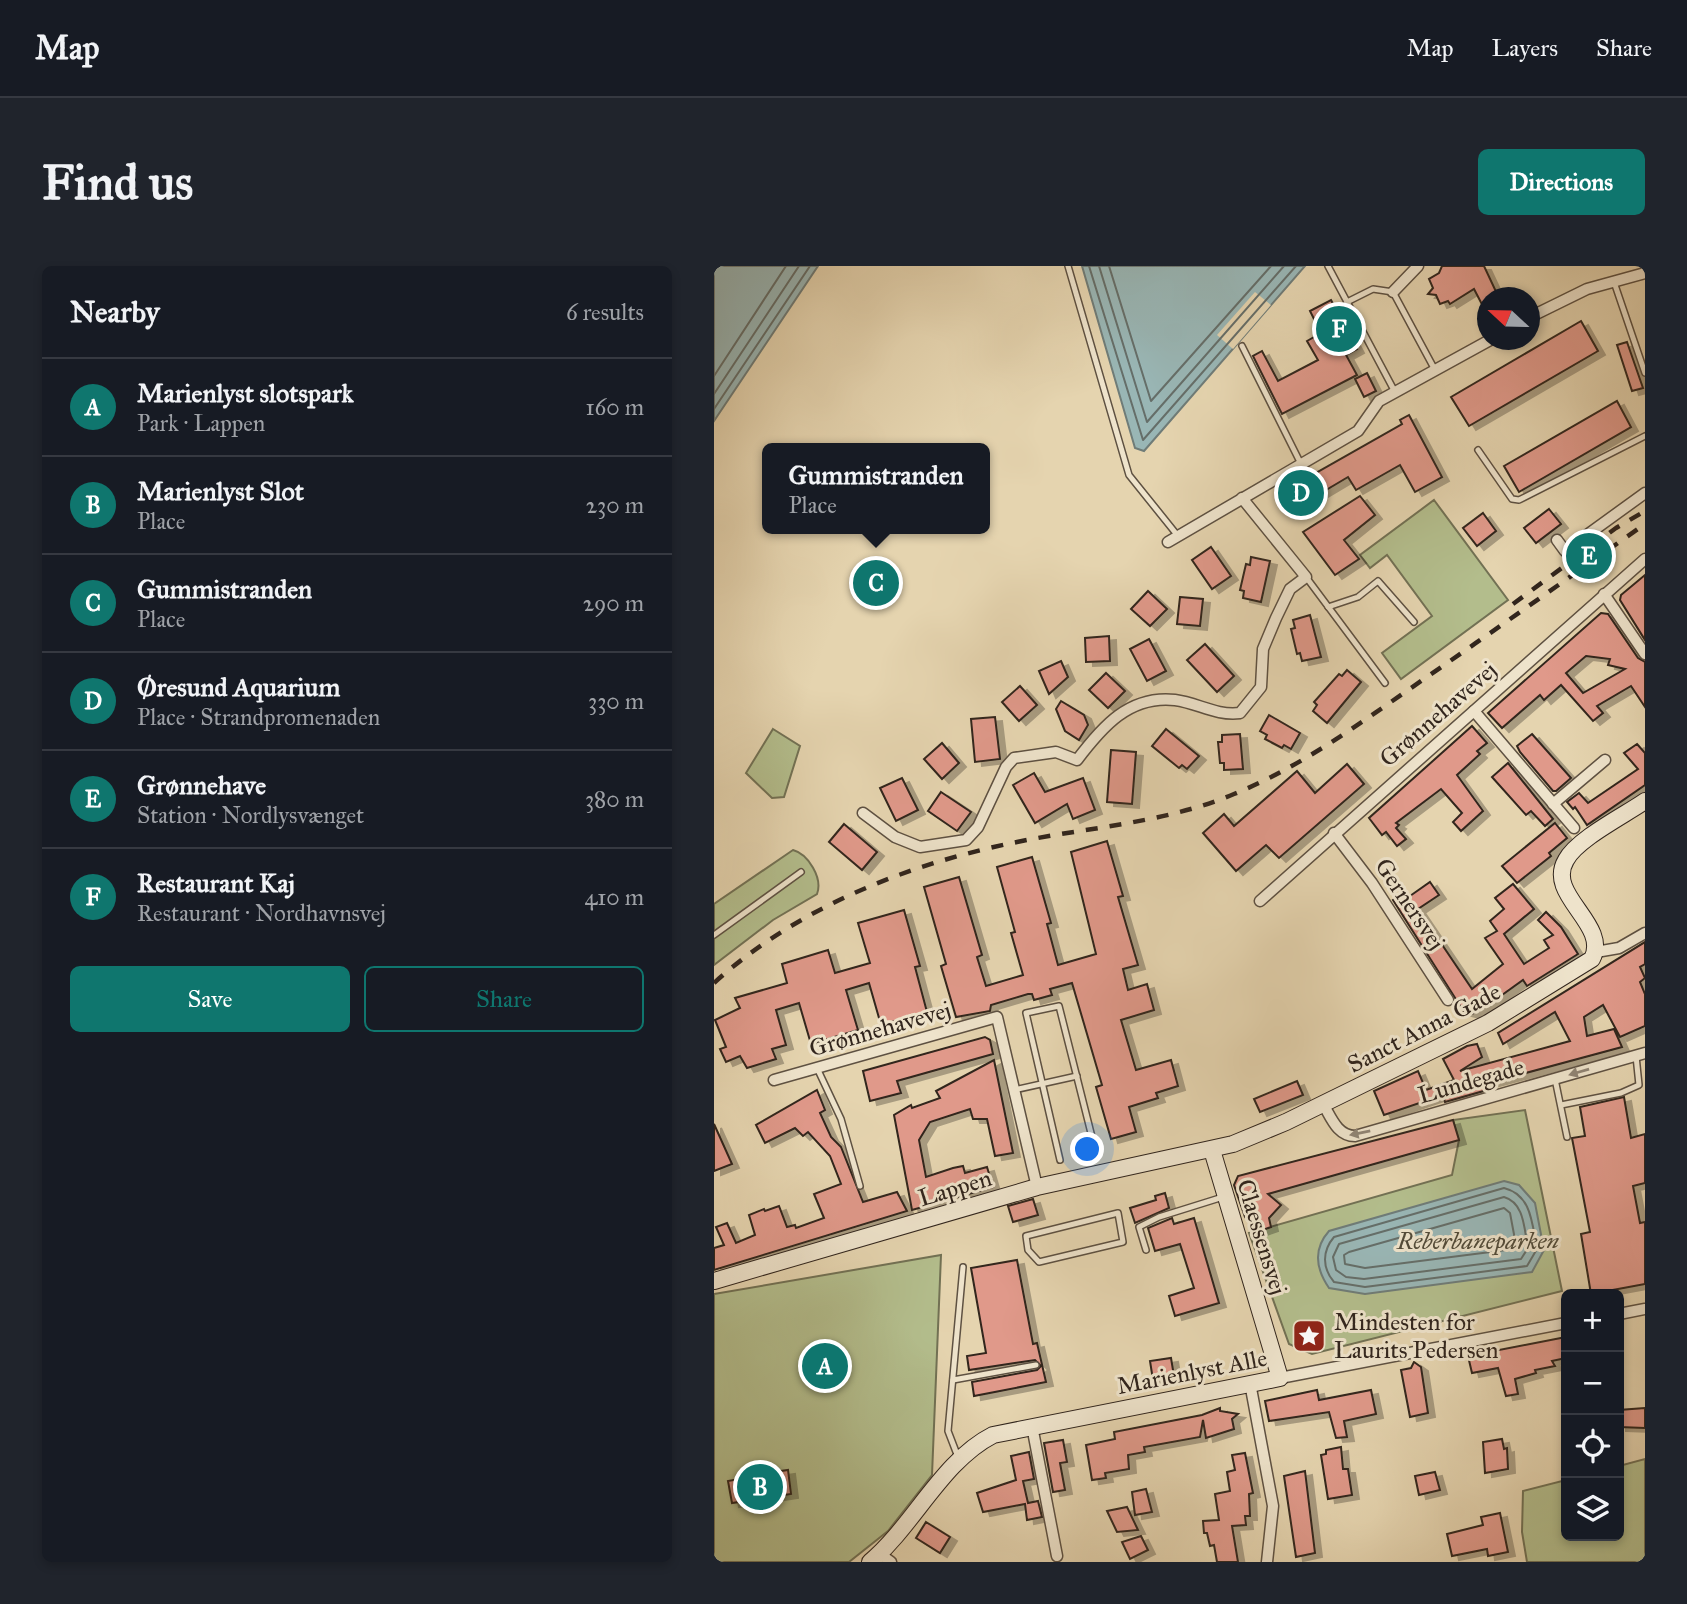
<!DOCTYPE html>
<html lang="en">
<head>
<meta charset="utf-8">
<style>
  body { margin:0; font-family:"IM FELL Great Primer",serif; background:#20242c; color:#f1f3f6 }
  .controls { position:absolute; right:21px; bottom:21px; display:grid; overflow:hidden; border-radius:10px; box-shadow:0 4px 10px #0003 }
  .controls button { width:63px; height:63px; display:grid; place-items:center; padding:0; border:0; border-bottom:2px solid #363941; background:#171b24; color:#f1f3f6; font:35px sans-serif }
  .compass { position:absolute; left:763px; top:21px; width:63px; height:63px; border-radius:50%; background:#171b24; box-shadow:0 4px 10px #0003; rotate:292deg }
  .you { position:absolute; left:374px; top:884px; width:24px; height:24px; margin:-18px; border:5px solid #fff; border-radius:50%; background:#1a73e8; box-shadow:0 0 0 10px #1a73e833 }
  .badge { display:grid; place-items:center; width:46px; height:46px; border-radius:50%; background:#0f766e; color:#fff; font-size:23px; font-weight:700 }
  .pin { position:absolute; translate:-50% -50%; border:4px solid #fff; box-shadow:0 2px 7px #0006 }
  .popup { position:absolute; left:48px; top:177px; width:228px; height:91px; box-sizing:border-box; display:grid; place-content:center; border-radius:10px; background:#171b24; filter:drop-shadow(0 2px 5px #0005); font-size:23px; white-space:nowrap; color:#9ea1a6 }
  .popup b { font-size:26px; color:#f1f3f6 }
  .popup::after { content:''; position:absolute; left:50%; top:100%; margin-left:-14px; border:14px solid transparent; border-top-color:#171b24 }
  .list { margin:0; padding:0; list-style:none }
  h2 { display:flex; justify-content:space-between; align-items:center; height:91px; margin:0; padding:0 28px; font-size:30px }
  h2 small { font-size:23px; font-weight:400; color:#9ea1a6 }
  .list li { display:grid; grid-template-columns:46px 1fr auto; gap:21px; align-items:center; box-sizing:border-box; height:98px; padding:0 28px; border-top:2px solid #363941 }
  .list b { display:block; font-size:26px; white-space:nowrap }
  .list p { margin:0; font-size:23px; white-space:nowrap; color:#9ea1a6 }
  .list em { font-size:23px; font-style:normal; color:#9ea1a6 }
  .actions { display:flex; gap:14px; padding:21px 28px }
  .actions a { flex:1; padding:16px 0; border:2px solid #0f766e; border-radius:10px; text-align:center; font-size:24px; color:#0f766e }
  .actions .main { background:#0f766e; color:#fff }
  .icon { flex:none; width:38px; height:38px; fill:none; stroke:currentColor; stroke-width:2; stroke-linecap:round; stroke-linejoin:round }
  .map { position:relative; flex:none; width:931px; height:1296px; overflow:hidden; border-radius:10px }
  header { display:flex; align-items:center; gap:42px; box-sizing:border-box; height:98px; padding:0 35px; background:#171b24; border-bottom:2px solid #363941 }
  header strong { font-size:33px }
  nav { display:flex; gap:38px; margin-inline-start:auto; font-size:24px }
  .intro { display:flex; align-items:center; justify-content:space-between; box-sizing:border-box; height:168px; padding:0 42px }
  h1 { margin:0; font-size:49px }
  .button { padding:18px 32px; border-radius:10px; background:#0f766e; color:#fff; font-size:24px; font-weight:700 }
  main { display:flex; gap:42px; padding:0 42px }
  aside { flex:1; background:#171b24; border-radius:10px; box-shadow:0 4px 10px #0003 }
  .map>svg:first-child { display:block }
  .green { fill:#b3bd8c; stroke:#727154; stroke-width:2 }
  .water { fill:#99b6b5; stroke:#6f7c78; stroke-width:2 }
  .pier { fill:#e5d4af }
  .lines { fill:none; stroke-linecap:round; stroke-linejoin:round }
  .shore { stroke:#656e69; stroke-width:2 }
  .building { fill:#e0998a; stroke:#31251d; stroke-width:2; fill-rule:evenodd; filter:url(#shadow) }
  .lane-casing { stroke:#5e5142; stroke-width:8 }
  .street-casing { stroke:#5e5142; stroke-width:13 }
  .secondary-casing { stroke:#31251d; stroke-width:18 }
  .lane { stroke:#eee3cb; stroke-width:5 }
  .street { stroke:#eee3cb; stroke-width:10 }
  .secondary { stroke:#eee3cb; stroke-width:16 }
  .rail { stroke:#31251d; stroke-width:4.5; stroke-dasharray:12 12; stroke-linecap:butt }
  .oneway { fill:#908474 }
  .labels { text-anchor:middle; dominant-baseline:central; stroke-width:6; stroke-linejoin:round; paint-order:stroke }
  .street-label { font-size:24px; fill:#31251d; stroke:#eee3cb }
  .park-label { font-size:24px; font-style:italic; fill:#524b39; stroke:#eee3cb }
  .poi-label { font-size:24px; fill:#31251d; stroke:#eee3cb; text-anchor:start }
</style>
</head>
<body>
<header>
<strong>Map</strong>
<nav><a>Map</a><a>Layers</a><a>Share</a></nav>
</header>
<div class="intro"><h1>Find us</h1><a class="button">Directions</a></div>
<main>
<aside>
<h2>Nearby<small>6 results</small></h2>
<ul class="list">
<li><span class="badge">A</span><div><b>Marienlyst slotspark</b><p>Park · Lappen</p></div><em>160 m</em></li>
<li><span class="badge">B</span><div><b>Marienlyst Slot</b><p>Place</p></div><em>230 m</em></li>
<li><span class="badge">C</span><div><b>Gummistranden</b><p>Place</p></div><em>290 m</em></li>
<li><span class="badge">D</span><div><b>Øresund Aquarium</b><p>Place · Strandpromenaden</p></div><em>330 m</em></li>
<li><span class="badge">E</span><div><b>Grønnehave</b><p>Station · Nordlysvænget</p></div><em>380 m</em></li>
<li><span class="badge">F</span><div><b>Restaurant Kaj</b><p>Restaurant · Nordhavnsvej</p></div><em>410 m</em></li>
</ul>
<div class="actions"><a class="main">Save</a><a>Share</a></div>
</aside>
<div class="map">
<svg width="931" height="1296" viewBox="0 0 931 1296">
  <defs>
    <filter id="shadow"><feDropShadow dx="7" dy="4" stdDeviation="0" flood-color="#0004"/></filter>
  </defs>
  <rect width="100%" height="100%" fill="#e5d4af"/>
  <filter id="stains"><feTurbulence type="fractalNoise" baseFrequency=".00286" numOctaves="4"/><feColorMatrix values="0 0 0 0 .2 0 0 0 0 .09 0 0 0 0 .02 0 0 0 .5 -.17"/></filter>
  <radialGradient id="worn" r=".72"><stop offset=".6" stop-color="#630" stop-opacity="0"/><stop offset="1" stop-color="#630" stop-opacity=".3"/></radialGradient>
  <g class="green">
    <polygon points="720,234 794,334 687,413 668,387 718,350 673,289 656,302 646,289"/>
    <polygon points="59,463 86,480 70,531 58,532 32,507"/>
    <path d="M79,584C94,588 109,612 103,628L59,654L0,699V638Z"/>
    <polygon points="811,844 848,1025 598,1088 575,1078 535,967 738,909 745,874 739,854"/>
    <polygon points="227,989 218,1209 174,1265 135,1296 0,1296 0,1028"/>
    <polygon points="931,1193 931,1296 813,1296 808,1266 809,1225 852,1214 852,1270 905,1270 905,1200"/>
  </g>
  <g class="water">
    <polygon points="0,0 104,0 0,155"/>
    <polygon points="368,0 591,0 430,185 421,182"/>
    <path d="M790,915L805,919L821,937L830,984L818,1006L651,1028L615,1022C602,1003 599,983 615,965Z"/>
  </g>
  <polygon class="pier" points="541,26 557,39 519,83 503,69"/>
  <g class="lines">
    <g class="shore">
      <polyline points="375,0 429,174 582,0"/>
      <polyline points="385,0 433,156 570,0"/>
      <polyline points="395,0 437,135 557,0"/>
      <polyline points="0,110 72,0"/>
      <polyline points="0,128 85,0"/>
      <polyline points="0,143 96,0"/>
      <path d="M790,922C818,929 818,958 823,983L813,1000L651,1021L620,1016C608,1002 608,985 620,971Z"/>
      <path d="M790,931C811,937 810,964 814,982L807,993L650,1013L632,1011L622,1004L619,991L625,978Z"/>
      <polygon points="790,942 796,947 802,979 800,983 651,1002 631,998 630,989 635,986"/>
    </g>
  </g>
  <g class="building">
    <polygon points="728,0 770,0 785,32 774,32 774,50 760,23 736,38 734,35 726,38 722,29 714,28 719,22 715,13 725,7"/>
    <polygon points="617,34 643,83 632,89 643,109 568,148 539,90 548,85 564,115 604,94 593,75 607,67 596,45"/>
    <polygon points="867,55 884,85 755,160 737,131"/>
    <polygon points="913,76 929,122 918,125 903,79"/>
    <polygon points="653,107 662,125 650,131 641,113"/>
    <polygon points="903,135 917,161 805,226 790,200"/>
    <polygon points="695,149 728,211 701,226 686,199 642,224 634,211 575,246 565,228 688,158 686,154"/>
    <polygon points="646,230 661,249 630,274 645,293 621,309 589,266"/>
    <polygon points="835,243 847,258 822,277 810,262"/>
    <polygon points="769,247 782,265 763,280 749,262"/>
    <polygon points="497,281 517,310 498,323 478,294"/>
    <polygon points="537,291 556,295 547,336 529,332 530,325 526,324 532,298 536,299"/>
    <polygon points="931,309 931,374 906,334 907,329"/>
    <polygon points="434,325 453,343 436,360 417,343"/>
    <polygon points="466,331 489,333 486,360 463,358"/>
    <path d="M887,347L894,348L924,392L931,396V441L917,420L883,440L889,447L879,455L847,419L830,434L826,429L788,462L774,447ZM872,390L896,393L894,399L911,403L869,427L852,407Z"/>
    <polygon points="596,349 607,391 588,395 586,387 583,388 577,363 581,362 579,354"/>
    <polygon points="395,370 396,395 372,396 371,372"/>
    <polygon points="435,373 452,405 433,415 416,383"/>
    <polygon points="491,378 520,410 503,426 473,394"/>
    <polygon points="347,395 354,411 335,428 325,405"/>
    <polygon points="633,404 647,416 613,457 599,445 603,439 600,436 625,408 628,410"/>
    <polygon points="392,407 411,425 394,442 375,424"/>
    <polygon points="306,420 323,439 305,455 288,436"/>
    <polygon points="347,435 370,449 374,459 365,474 351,465 342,443"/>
    <polygon points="555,449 586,467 577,483 570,479 568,482 551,473 553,469 546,465"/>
    <polygon points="281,451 286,493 261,496 257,453"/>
    <polygon points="758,460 773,477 763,485 766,488 743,509 769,545 747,565 739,556 748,547 727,523 682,557 685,559 682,562 692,573 683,580 672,566 668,569 655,552"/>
    <polygon points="452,463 485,490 473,503 468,499 465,502 438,480"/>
    <polygon points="526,468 529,503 510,504 510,497 506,497 504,476 508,476 508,469"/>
    <polygon points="818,468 857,512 842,525 839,525 806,486 803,480"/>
    <polygon points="228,477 245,497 228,513 210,493"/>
    <polygon points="923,478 931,487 931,519 873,559 861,541 859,543 853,536 865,527 874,537 924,503 910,487"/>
    <polygon points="397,484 422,486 418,538 393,536"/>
    <polygon points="794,497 839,553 831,560 817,545 812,549 778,511"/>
    <polygon points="633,498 650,518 565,592 552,579 522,605 489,567 510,548 520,560 583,505 601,527"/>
    <polygon points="320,507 331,526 369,512 381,544 359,553 353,538 321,557 299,519"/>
    <polygon points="188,512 204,544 182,555 166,522"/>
    <polygon points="227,526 257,546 243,565 214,545"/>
    <polygon points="841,557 853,572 835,587 837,590 803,617 788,600"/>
    <polygon points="130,558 163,586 148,604 115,576"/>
    <polygon points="393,575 409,630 404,631 424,699 409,703 414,724 433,718 440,744 407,754 422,804 457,794 464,820 442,827 444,832 415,841 422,866 397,873 382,821 388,819 358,717 336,723 338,729 320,734 318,728 314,728 277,739 276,745 242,751 227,700 232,698 210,621 245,611 268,689 263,691 272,720 309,709 297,667 301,666 283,601 318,591 337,657 333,658 344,699 382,688 357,586"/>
    <polygon points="716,616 725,629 704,643 758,723 789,698 771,672 783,665 776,655 790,643 781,632 799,618 820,643 790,668 810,698 835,682 830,674 839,669 824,654 832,646 847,661 864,688 813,720 809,714 770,742 758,748 750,746 679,634 692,625 696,630"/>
    <polygon points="190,644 206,700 201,701 213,746 167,759 155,717 132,724 144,764 97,778 85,737 62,744 72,779 58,783 62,793 33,802 26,790 12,796 6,783 12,781 1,754 26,742 21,732 73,717 68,698 114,684 121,707 156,697 144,657"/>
    <polygon points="931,676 931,698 926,701 931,712 926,716 931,728 931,760 906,771 889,739 870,751 873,770 900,763 908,781 771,818 773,824 731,836 729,829 670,849 660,825 704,805 712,824 740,814 729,793 753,780 763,778 768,791 746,805 856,775 841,746 789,778 784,767"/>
    <polygon points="271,771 276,774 279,788 183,815 187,827 156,835 149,805"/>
    <polygon points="280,794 299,887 281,890 273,853 259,853 256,843 216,856 205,874 212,911 239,902 249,900 251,907 273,901 279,921 198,944 180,849 197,839 198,842 226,832 222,825"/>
    <polygon points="583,815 589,829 546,846 540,833"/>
    <polygon points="103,824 111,844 106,847 117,871 127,881 149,936 183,926 193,945 0,1004 0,982 10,979 2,961 13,957 22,977 41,969 35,949 50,943 51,945 65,940 73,961 81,959 82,962 110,952 100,928 127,918 116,890 94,866 89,870 81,862 51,877 42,859"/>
    <polygon points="910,831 917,872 931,868 931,917 919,920 926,957 931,956 931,1018 877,1028 867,968 876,966 858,872 871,870 866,841"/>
    <polygon points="739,854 745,874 554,928 567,939 555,952 557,961 546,965 541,948 531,951 520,919 524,910"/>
    <polygon points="0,858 18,898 0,905"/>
    <polygon points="451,927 455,942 421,957 416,942 442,934 441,930"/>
    <polygon points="319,933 324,949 299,956 294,940"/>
    <polygon points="458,952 460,958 480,952 505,1037 461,1050 455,1030 480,1022 466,978 441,985 434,962"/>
    <polygon points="303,994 319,1078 323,1077 332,1116 260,1130 258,1116 323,1104 327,1100 321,1094 255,1104 253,1090 272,1087 257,1002"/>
    <polygon points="852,1071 852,1092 838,1095 841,1100 821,1104 822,1107 801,1113 804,1128 792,1130 784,1102 758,1107 754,1090"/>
    <polygon points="457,1092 460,1110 439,1114 436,1095"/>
    <polygon points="700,1096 707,1101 714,1147 696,1151 687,1104 697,1102"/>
    <polygon points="603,1124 605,1134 657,1124 662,1148 630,1155 633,1171 622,1172 615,1146 555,1155 551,1135"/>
    <polygon points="506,1142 506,1145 524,1148 518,1153 520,1163 492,1172 489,1154 486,1171 430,1181 431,1186 414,1189 415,1203 391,1207 392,1212 378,1214 372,1179 401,1173 400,1166 488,1149"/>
    <polygon points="931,1142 931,1162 905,1161 905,1144"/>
    <polygon points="788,1173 790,1183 793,1182 794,1203 771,1207 769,1176"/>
    <polygon points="349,1174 353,1196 346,1197 351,1224 339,1226 330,1177"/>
    <polygon points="627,1181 629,1203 634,1203 638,1229 614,1233 607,1189 612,1188 612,1184"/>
    <polygon points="315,1186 320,1213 309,1215 314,1237 324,1235 328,1251 313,1254 311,1238 269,1246 263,1227 302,1214 297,1190"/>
    <polygon points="531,1187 539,1227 535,1228 536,1250 531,1250 532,1259 518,1260 524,1296 503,1296 500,1279 496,1280 493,1267 490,1267 489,1255 505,1254 501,1228 516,1225 513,1206 521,1204 518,1189"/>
    <polygon points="52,1201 53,1207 74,1204 77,1228 18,1237 14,1215 36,1211 34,1204"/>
    <polygon points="591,1205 601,1287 582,1291 570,1210"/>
    <polygon points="721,1206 726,1224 705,1229 701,1210"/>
    <polygon points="432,1223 438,1246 421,1249 418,1226"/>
    <polygon points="413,1241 424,1264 403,1266 393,1245"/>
    <polygon points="786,1247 794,1286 774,1290 773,1283 738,1290 733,1268 769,1259 767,1251"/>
    <polygon points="212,1256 236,1271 226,1287 202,1272"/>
    <polygon points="427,1270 434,1284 416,1293 408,1276"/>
  </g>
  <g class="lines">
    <defs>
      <g id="lane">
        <polyline points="354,0 415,209 464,270"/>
        <polyline points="614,0 681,126"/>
        <polyline points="900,16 931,107"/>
        <polyline points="633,36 659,23 679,26 721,104"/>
        <polyline points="528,80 587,198"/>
        <polyline points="764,184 798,233 805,234 931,170"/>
        <polyline points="592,311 671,417"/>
        <polyline points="614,341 644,331 664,315 700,356"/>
        <polyline points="0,669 87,606"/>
        <polyline points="103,802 127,853 146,920"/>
        <polyline points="841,813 853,871"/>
        <polyline points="300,824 363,810"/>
        <polyline points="847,839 907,827 925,819 922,790"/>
        <polyline points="346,894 312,747 345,740 381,883"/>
        <polygon points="404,947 409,976 325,996 314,984 312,970"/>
        <polyline points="432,984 425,961 445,951 509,931"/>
        <polyline points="239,1114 322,1099"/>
        <polyline points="244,1191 234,1165 249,1001"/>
      </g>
      <g id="street">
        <polyline points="679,26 704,0"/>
        <polyline points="816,51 873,23 931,7"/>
        <polyline points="843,274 851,285 931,227"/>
        <polyline points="454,276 644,165 665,135 776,74"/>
        <polyline points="890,328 931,388"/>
        <polyline points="760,445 860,562"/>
        <polyline points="839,538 891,494"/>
        <path d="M149,547L181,571L206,581L252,574L264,561L292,501L300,492L342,486L363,494C388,461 415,429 461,434C484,437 502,450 526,447L547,421L549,383L562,352L576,323L592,311L528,232"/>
        <polyline points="620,567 658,617 734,734"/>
        <polyline points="546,635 931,293"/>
        <polyline points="882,686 905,682 931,667"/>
        <polyline points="60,814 283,751 323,921"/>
        <path d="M609,838C617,851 623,870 641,870L931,787"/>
        <polyline points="905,1048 931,1043"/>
        <polyline points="566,1112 852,1057"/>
        <polyline points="536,1117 559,1240 553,1296"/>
        <polyline points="318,1160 343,1290"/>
        <polyline points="166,1288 177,1296"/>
      </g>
      <g id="secondary">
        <path d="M0,1015L323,921L519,878L572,856L774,757L878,693C896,658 831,629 852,594C863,573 911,549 931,535"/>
        <path d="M156,1296C200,1259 228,1195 279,1169L566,1112L498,884"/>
      </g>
    </defs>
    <use href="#lane" class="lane-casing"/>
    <use href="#street" class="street-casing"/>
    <use href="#secondary" class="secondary-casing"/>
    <use href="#lane" class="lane"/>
    <use href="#street" class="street"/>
    <use href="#secondary" class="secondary"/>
    <g class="rail">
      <polyline points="799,338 902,262 931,245"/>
      <path d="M0,717C84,641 194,598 303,576C376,561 451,557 520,528C589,500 649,455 710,413C784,362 857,310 931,258"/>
    </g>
  </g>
  <defs><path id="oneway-solid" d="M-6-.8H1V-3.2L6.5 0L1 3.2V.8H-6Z" transform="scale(1.75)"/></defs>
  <g class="oneway">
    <use href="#oneway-solid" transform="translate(865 806) rotate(164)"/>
    <use href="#oneway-solid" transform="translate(646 867) rotate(168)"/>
  </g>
  <defs>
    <symbol id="sight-square" viewBox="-11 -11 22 22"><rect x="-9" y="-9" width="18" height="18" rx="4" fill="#8f2418" stroke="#eee3cb"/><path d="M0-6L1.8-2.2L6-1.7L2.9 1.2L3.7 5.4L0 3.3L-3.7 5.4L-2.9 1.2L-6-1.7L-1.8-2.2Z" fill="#fff"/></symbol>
  </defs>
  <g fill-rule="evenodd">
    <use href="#sight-square" x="576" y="1051" width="38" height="38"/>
  </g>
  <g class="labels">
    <g class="street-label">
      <text transform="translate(724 448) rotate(-41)">Grønnehavevej</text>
      <text transform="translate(696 638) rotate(56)">Gernersvej</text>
      <text transform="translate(710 762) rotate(-27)">Sanct Anna Gade</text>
      <text transform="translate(166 763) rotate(-16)">Grønnehavevej</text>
      <text transform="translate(757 815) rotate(-16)">Lundegade</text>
      <text transform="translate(241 922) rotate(-17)">Lappen</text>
      <text transform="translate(548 971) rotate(73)">Claessensvej</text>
      <text transform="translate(478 1106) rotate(-11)">Marienlyst Alle</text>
    </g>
    <g class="park-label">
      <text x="764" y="975">Reberbaneparken</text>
    </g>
    <g class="poi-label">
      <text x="620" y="1056">Mindesten for<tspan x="620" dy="28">Laurits Pedersen</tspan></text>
    </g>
  </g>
  <rect width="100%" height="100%" filter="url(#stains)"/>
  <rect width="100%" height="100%" fill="url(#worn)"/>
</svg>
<div class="controls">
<button>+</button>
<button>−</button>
<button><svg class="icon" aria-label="locate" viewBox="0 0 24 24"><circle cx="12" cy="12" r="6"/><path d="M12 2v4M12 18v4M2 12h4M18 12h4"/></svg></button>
<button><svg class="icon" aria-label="layers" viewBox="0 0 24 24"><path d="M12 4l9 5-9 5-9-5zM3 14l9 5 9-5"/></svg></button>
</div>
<svg class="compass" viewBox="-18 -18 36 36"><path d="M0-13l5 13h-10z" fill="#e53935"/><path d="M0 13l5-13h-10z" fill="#9ea1a6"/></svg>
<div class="you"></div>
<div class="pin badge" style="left:111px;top:1100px">A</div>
<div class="pin badge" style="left:46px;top:1221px">B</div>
<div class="pin badge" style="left:162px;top:317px">C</div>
<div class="popup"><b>Gummistranden</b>Place</div>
<div class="pin badge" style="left:587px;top:227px">D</div>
<div class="pin badge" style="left:875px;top:290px">E</div>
<div class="pin badge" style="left:625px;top:63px">F</div>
</div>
</main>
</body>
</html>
